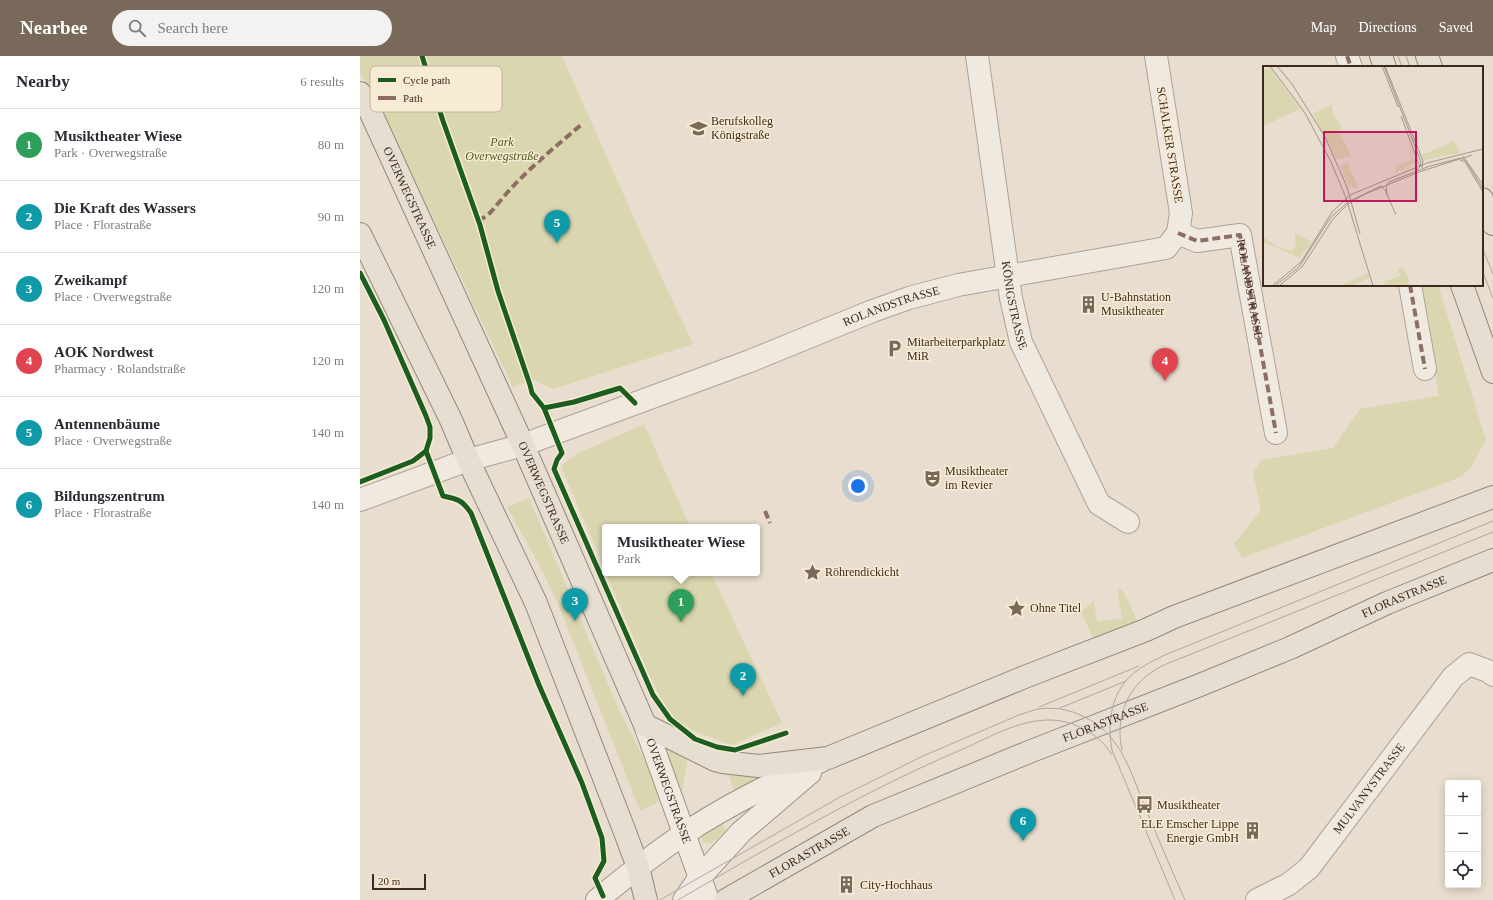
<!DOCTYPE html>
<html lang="en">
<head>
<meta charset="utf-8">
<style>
  body { margin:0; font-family:"Times New Roman",serif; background:#f2f2f3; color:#2b2b33 }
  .controls { position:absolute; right:12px; bottom:12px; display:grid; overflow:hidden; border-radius:4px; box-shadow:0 2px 10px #0003 }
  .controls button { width:36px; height:36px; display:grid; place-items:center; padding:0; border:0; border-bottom:1px solid #e1e1e2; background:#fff; color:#2b2b33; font:20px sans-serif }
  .scale { position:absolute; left:12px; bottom:10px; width:54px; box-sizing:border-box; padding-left:4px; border:2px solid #3d2a1d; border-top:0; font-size:11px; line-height:14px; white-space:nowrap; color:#3d2a1d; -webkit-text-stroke:3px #f8ebd4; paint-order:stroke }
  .you { position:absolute; left:498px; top:430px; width:14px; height:14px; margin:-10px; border:3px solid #fff; border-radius:50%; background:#1a73e8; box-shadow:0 0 0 6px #1a73e833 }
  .badge { display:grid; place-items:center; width:26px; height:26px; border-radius:50%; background:#79695b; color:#fff; font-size:13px; font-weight:700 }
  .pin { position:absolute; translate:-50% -33px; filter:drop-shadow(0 1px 2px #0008) }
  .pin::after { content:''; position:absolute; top:21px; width:14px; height:12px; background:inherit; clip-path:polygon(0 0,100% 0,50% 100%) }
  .popup { position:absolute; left:242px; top:468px; width:158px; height:52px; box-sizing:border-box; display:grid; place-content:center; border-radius:4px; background:#fff; filter:drop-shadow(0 1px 3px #0005); font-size:13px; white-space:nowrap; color:#7c7c81 }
  .popup b { font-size:15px; color:#2b2b33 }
  .popup::after { content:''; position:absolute; left:50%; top:100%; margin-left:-8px; border:8px solid transparent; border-top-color:#fff }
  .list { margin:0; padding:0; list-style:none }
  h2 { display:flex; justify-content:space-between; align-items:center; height:52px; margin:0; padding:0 16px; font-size:17px }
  h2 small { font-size:13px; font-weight:400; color:#7c7c81 }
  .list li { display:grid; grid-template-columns:26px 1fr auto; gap:12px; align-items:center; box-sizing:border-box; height:72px; padding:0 16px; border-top:1px solid #e1e1e2 }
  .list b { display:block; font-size:15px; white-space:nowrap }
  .list p { margin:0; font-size:13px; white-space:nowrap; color:#7c7c81 }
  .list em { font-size:13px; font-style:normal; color:#7c7c81 }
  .icon { flex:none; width:22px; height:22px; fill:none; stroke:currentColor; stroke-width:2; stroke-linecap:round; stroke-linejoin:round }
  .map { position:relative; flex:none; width:1133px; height:844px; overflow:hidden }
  header { display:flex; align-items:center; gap:24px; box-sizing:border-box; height:56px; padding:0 20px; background:#79695b; color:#fff }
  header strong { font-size:19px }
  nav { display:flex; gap:22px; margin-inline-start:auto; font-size:14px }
  .search { width:280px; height:36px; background:#f2f2f3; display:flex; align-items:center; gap:10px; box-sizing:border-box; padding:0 14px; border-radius:22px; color:#7c7c81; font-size:15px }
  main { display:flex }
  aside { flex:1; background:#fff }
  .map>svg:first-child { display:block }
  .green { fill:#dad6af }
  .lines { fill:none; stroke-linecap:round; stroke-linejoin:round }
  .street-casing { stroke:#ada297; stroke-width:24 }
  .secondary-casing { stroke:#9d9286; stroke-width:24 }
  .primary-casing { stroke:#92887e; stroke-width:24 }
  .street { stroke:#efe9e0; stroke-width:22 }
  .secondary { stroke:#efe9e0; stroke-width:22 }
  .primary { stroke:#e6ded1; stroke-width:22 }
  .tram { stroke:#aea8a0; stroke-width:1 }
  .quiet { stroke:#8d6e63; stroke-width:4; stroke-dasharray:8 4; stroke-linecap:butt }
  .cycleway-casing { stroke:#f8ebd4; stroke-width:8 }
  .cycleway { stroke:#1b5e20; stroke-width:5 }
  .labels { text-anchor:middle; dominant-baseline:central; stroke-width:3; stroke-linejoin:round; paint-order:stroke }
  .poi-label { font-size:12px; fill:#3d2a1d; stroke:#f8ebd4; text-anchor:start }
  .park-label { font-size:12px; font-style:italic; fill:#515b22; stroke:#f8ebd4 }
  .street-label { font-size:12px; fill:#3d2a1d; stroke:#f8ebd4 }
  .inset-road { fill:none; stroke:#a49587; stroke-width:1 }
  .view { fill:#c2185b; fill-opacity:0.15; stroke:#c2185b; stroke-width:2 }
  .inset-edge { fill:none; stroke:#3d2a1d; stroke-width:2 }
  .key { fill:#f8ebd4; stroke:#c0b19d; stroke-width:1 }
  .key-label { font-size:11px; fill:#3d2a1d }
</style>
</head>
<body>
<header>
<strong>Nearbee</strong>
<div class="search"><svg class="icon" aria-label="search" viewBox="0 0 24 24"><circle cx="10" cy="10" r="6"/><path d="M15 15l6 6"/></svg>Search here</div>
<nav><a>Map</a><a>Directions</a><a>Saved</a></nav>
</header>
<main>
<aside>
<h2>Nearby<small>6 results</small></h2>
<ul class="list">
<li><span class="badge" style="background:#2e9e5b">1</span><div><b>Musiktheater Wiese</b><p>Park · Overwegstraße</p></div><em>80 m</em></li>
<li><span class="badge" style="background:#0f9aa8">2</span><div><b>Die Kraft des Wassers</b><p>Place · Florastraße</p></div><em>90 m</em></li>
<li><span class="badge" style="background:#0f9aa8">3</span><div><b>Zweikampf</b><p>Place · Overwegstraße</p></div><em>120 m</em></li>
<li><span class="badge" style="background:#e0444e">4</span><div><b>AOK Nordwest</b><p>Pharmacy · Rolandstraße</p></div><em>120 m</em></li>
<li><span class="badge" style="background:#0f9aa8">5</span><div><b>Antennenbäume</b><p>Place · Overwegstraße</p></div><em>140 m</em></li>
<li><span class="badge" style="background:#0f9aa8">6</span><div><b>Bildungszentrum</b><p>Place · Florastraße</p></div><em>140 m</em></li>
</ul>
</aside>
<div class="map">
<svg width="1133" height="844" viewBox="0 0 1133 844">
  <rect width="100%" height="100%" fill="#e8ddce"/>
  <g class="green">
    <polygon points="0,0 202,0 281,178 333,288 193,333 174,324 153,331 51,116 0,16"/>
    <polygon points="1060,229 1078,229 1126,384 1111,411 1101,421 882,502 874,488 901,454 893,417 902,404 973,392 1000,353 1079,340"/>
    <polygon points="284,368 330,471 245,471 245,514 201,410 215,399"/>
    <path d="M169,442C199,511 227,580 257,649C271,681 293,712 299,746L280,755L201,555L184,518L147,451Z"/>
    <polygon points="246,517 351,517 422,667 372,689 339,677 319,667 305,650 291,623"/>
    <polygon points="757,533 762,533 778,566 734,584 721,556 734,545 737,566 762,562"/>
    <polygon points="302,686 328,701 322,736"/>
    <polygon points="367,713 404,718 374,735"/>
    <polygon points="361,767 366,775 352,787 344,787 342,784 342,780 352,771"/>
  </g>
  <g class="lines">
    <defs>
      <g id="street">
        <path id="s1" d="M617,0L651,242L661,286L739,448L768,466"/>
        <polyline points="987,0 991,11"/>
        <path id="s2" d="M818,177L837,185L880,179L916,377"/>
        <polyline points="1050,229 1065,313"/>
        <path id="s3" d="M0,444L108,404L163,389L195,377L390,305L510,256L549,242L598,229L806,192L818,177L821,157L796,0"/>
        <path id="s4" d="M897,844L929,828L949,812L1093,621L1109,608L1128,615L1133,619"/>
      </g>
      <g id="secondary">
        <path id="s5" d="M285,669L348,844"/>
        <path d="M237,844C265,821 294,798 324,778C367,749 414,726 461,705"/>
        <polyline points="324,844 340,821 381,776 450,717"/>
      </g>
      <g id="primary">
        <polyline points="1021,0 1025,11"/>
        <polyline points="1067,0 1071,11"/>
        <path id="s6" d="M0,37L10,55L163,389L285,669L355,704L363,706L398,710L468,702L667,620L786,574L814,561L1133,441"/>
        <polyline points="1122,143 1133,168"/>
        <polyline points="0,178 91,364 108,404 176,547 263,771 278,811 286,844"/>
        <polyline points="1102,229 1133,316"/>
        <path id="s7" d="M366,844L513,760L669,696L840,629L930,592L1027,547L1133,504"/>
      </g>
    </defs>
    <use href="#street" class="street-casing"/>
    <use href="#secondary" class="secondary-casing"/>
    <use href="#primary" class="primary-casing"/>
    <use href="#street" class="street"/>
    <use href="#secondary" class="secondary"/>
    <use href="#primary" class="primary"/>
    <g class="tram">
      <polyline points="1038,0 1042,11"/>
      <polyline points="1046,0 1050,11"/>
      <polyline points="1122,191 1133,218"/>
      <polyline points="1122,214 1133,242"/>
      <polyline points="679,651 779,610"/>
      <polyline points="700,652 766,625"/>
      <path d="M762,694C755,664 766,633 792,616C803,608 817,604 829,599L1133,476"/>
      <path d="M300,844L480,741L563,700L659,659C666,657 672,654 679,653C692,651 706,653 718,658C760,675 769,712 785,751C798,782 811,813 825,844"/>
      <path d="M318,844C411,790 504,735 603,693C630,681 659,664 689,664C713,664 739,677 752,699"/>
      <path d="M815,844L752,694C747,665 751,635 775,616C784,609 795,604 805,599L1133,465"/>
    </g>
    <g class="quiet">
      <polyline points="987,0 991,11"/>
      <path d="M118,164C129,161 134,152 141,144C165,115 194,92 222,68"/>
      <polyline points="818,177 837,185 880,179 916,377"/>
      <polyline points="1050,229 1065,313"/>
      <polyline points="405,455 410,467"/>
    </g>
    <defs>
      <g id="cycleway">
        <polyline points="62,0 83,65 120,169 138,235 170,329 172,337 184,352 202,397 197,404 194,413 293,639 310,663 335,683 357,691 375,694 426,677"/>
        <path d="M0,217L24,264L66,360L70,371V382L66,395L83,440C98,443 102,444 111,457L179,629L222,727L242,782L244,805L235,822L243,840"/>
        <polyline points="184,352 214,346 260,332 275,347"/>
        <polyline points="0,426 53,405 66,395"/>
      </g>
    </defs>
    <use href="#cycleway" class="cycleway-casing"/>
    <use href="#cycleway" class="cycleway"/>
  </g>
  <defs>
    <symbol id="university-bare" viewBox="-9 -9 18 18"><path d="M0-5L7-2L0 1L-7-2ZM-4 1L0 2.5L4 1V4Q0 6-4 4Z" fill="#79695b" stroke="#f8ebd4" stroke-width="2.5" paint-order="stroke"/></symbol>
    <symbol id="building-bare" viewBox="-9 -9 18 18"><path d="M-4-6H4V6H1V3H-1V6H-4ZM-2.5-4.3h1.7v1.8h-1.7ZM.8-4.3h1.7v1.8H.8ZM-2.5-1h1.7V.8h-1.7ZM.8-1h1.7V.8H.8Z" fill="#79695b" stroke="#f8ebd4" stroke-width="2.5" paint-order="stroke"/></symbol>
    <symbol id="parking-bare" viewBox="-9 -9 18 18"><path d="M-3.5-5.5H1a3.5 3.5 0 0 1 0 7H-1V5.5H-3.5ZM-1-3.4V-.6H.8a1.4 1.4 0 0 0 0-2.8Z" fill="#79695b" stroke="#f8ebd4" stroke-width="2.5" paint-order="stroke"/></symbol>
    <symbol id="theatre-bare" viewBox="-9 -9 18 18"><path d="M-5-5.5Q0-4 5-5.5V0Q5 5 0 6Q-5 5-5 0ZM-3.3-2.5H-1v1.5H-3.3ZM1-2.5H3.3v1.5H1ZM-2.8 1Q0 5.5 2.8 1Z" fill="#79695b" stroke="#f8ebd4" stroke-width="2.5" paint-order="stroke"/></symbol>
    <symbol id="sight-bare" viewBox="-9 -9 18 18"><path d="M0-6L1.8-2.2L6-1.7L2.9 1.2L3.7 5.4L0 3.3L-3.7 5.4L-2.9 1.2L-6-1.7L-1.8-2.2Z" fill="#79695b" stroke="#f8ebd4" stroke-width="2.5" paint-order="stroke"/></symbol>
    <symbol id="bus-bare" viewBox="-9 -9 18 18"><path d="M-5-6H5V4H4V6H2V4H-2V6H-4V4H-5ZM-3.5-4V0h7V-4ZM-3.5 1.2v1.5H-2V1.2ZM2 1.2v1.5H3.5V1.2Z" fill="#79695b" stroke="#f8ebd4" stroke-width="2.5" paint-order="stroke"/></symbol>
  </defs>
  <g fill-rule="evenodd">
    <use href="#university-bare" x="326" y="60" width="25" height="25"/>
    <use href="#building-bare" x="716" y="236" width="25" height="25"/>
    <use href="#parking-bare" x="522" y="280" width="25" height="25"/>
    <use href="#theatre-bare" x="560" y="410" width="25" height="25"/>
    <use href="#sight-bare" x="440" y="504" width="25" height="25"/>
    <use href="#sight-bare" x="644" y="540" width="25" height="25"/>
    <use href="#bus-bare" x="772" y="736" width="25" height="25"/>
    <use href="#building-bare" x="880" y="762" width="25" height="25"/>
    <use href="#building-bare" x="474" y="816" width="25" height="25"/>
  </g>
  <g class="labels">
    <g class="poi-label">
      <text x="351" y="65">Berufskolleg<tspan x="351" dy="14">Königstraße</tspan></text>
      <text x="741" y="241">U-Bahnstation<tspan x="741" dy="14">Musiktheater</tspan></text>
      <text x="547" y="286">Mitarbeiterparkplatz<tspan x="547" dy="14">MiR</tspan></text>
      <text x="585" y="415">Musiktheater<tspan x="585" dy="14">im Revier</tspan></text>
      <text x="465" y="516">Röhrendickicht</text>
      <text x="670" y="552">Ohne Titel</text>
      <text x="797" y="749">Musiktheater</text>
      <text x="879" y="768" text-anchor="end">ELE Emscher Lippe<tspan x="879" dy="14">Energie GmbH</tspan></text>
      <text x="500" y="829">City-Hochhaus</text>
    </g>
    <g class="park-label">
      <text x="142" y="86">Park<tspan x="142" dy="14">Overwegstraße</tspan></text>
    </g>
    <g class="street-label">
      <text transform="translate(810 89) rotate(81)">SCHALKER STRASSE</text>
      <text stroke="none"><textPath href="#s6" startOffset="116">OVERWEGSTRASSE</textPath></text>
      <text stroke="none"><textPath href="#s2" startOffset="119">ROLANDSTRASSE</textPath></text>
      <text stroke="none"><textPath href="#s1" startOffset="252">KÖNIGSTRASSE</textPath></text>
      <text stroke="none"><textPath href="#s3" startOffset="566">ROLANDSTRASSE</textPath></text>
      <text stroke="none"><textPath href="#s6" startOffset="440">OVERWEGSTRASSE</textPath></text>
      <text stroke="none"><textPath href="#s7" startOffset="744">FLORASTRASSE</textPath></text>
      <text stroke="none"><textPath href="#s7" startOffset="420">FLORASTRASSE</textPath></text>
      <text stroke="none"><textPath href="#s4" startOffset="161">MULVANYSTRASSE</textPath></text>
      <text stroke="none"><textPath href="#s5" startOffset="70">OVERWEGSTRASSE</textPath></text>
      <text stroke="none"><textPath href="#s7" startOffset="96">FLORASTRASSE</textPath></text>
    </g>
  </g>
  <g transform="translate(903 10)">
    <rect width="220" height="220" fill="#e8ddce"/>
    <path d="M7,2L37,43L0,60V5ZM69,38L70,48L79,62L76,64L88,90L76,93H73L50,48ZM191,75L197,87L161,94L159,89ZM146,78L152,97L132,107L134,99L148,94ZM84,96L95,121L91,122L84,117L77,100ZM32,167L49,176L37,192L0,176V171L14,181L30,185L33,179ZM140,201L146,213L145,220H122L120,216L137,210L135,203ZM105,207L106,212L87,220H77Z" fill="#dad6af"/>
    <path class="inset-road" d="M7,0L42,47L68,96L83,132L110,220M14,0L29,18L62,71L84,121L97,168M119,0L135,41M121,0L158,96L157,101L153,105M122,0L160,95L159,102M138,50L157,101M200,90L220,119M197,94L202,96L220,126M124,127L123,120L126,116L167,100L198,92L203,95L220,123M9,220L38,196L69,146L87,129L164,97L220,83M12,220L36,201L68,151L85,136L118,120L122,124L133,149M16,220L39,201L70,153L85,138L102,128L156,106L209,89"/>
    <path class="view" d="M61,66H153V135H61Z"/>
    <rect width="220" height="220" class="inset-edge"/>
  </g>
  <rect x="10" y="10" width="132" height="46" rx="6" class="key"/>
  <rect x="18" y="22" width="18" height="4" fill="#1b5e20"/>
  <rect x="18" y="40" width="18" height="4" fill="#8d6e63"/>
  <g class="key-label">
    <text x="43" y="28">Cycle path</text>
    <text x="43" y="46">Path</text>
  </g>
</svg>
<div class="controls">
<button>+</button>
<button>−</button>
<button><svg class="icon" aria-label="locate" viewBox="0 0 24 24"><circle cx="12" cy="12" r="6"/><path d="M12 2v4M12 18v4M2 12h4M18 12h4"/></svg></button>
</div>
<div class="scale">20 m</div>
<div class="you"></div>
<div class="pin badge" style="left:321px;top:566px;background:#2e9e5b">1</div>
<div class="popup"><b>Musiktheater Wiese</b>Park</div>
<div class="pin badge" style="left:383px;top:640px;background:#0f9aa8">2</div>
<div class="pin badge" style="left:215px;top:565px;background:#0f9aa8">3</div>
<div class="pin badge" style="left:805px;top:325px;background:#e0444e">4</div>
<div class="pin badge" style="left:197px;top:187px;background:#0f9aa8">5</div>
<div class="pin badge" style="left:663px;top:785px;background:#0f9aa8">6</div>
</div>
</main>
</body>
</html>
